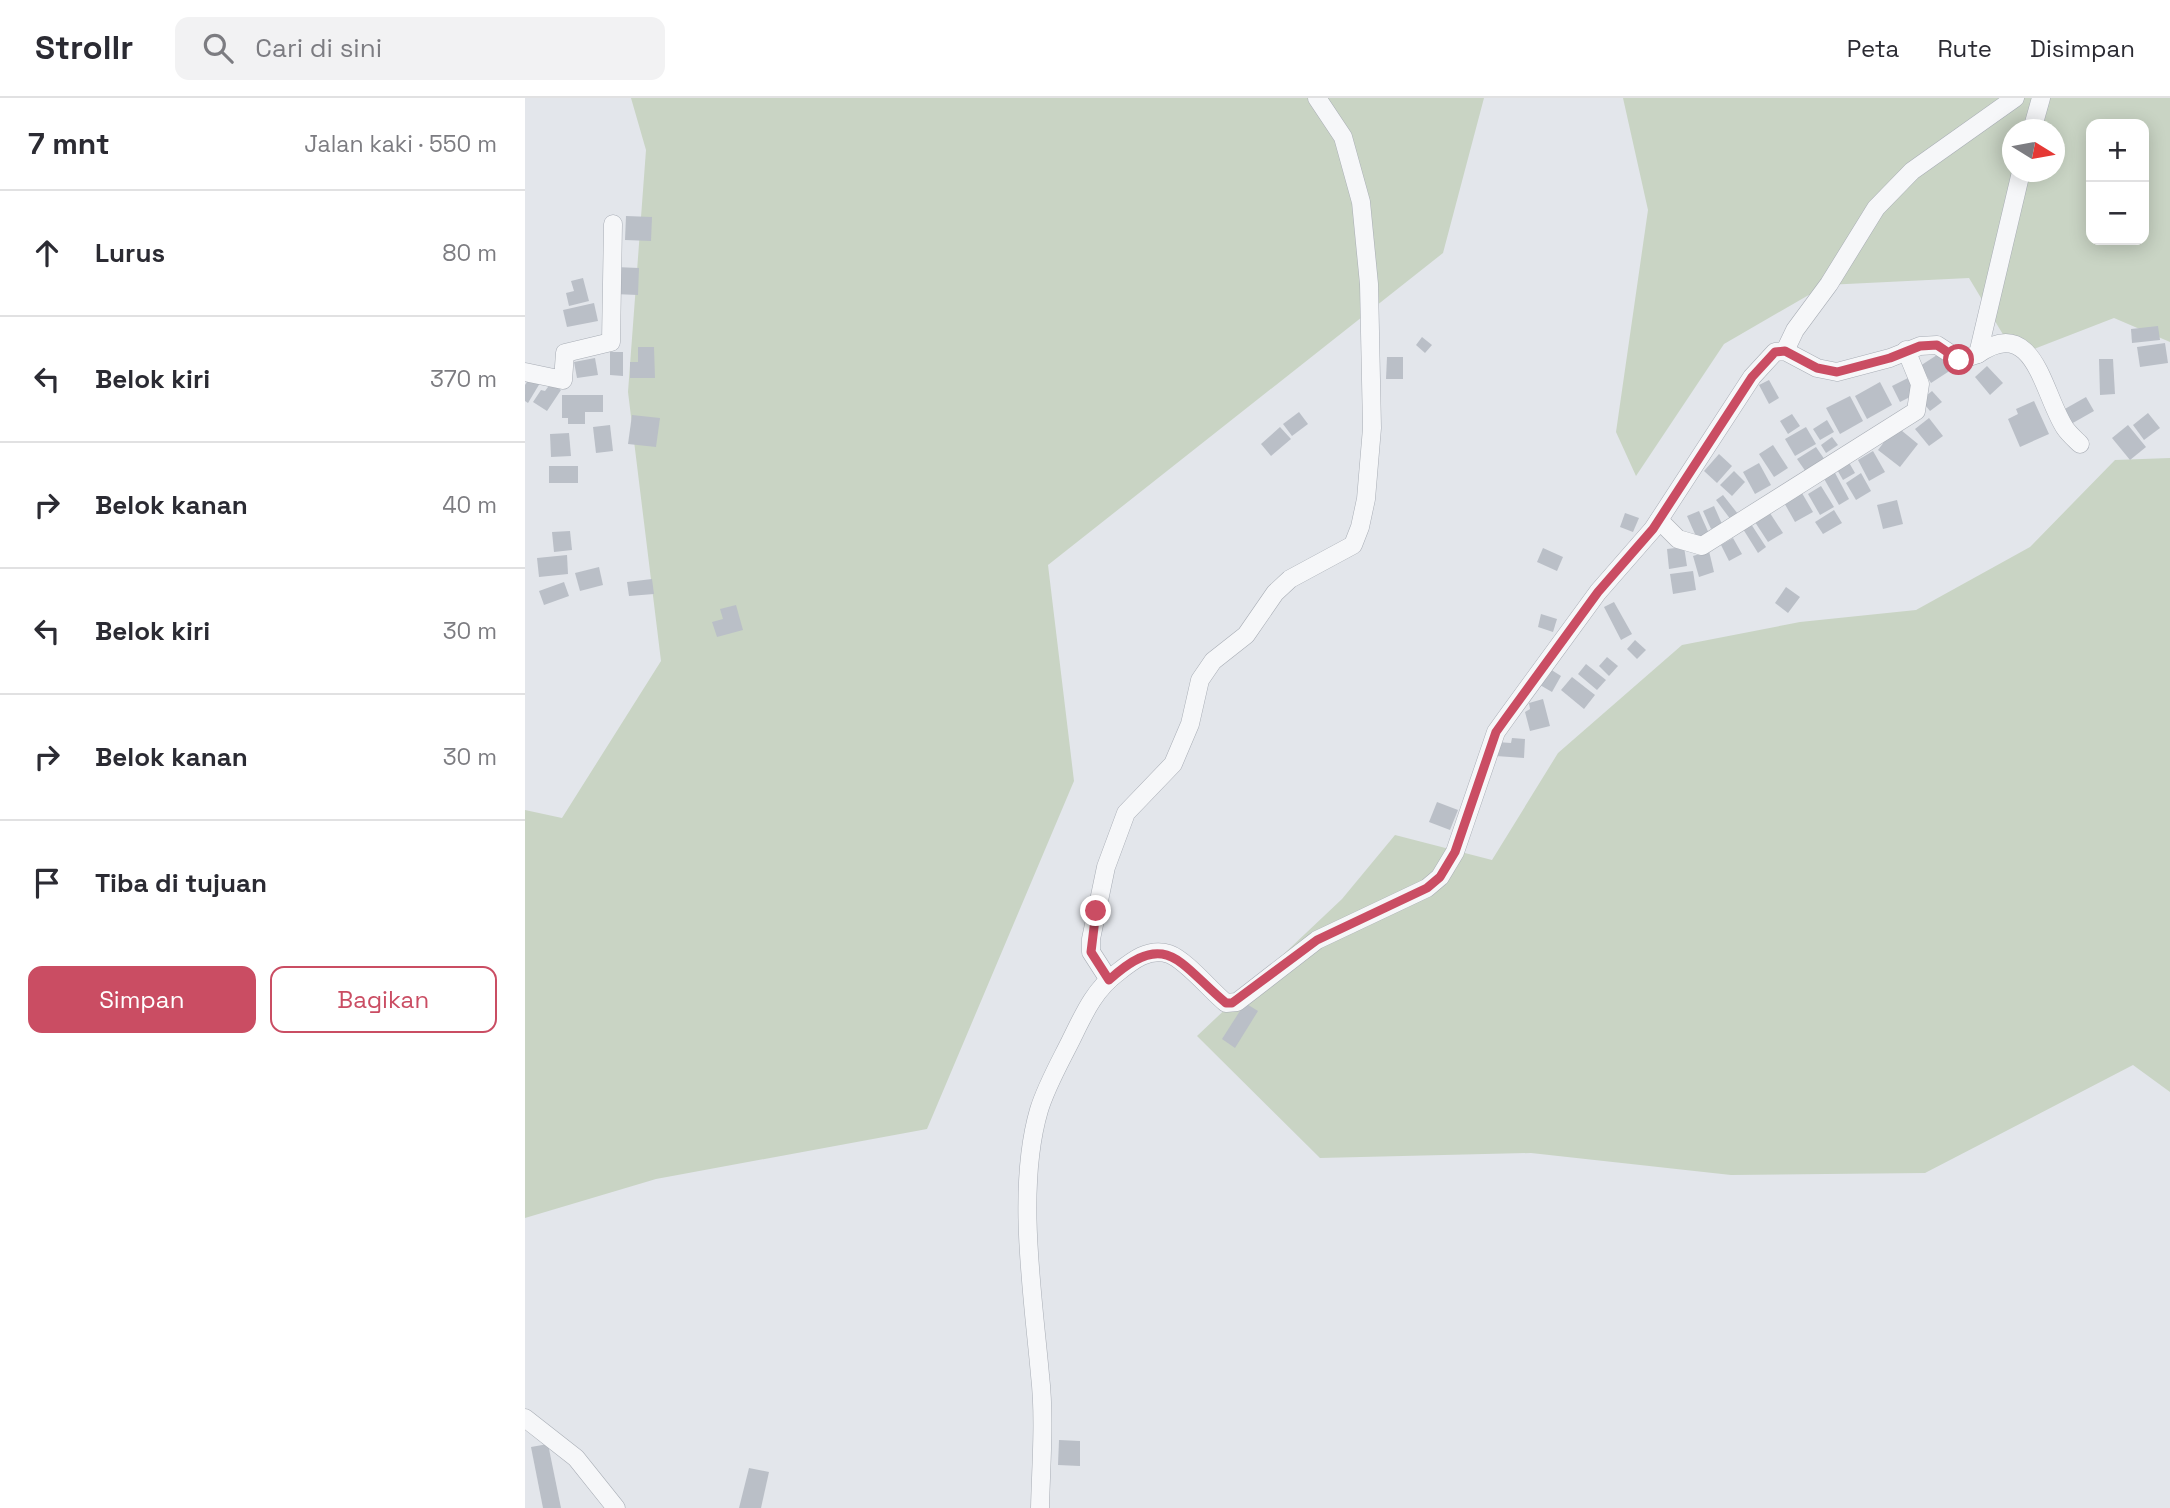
<!DOCTYPE html>
<html lang="id">
<head>
<meta charset="utf-8">
<style>
  body { margin:0; font-family:"Space Grotesk",sans-serif; background:#f2f2f3; color:#2b2b33 }
  .controls { position:absolute; right:21px; top:21px; display:grid; overflow:hidden; border-radius:14px; box-shadow:0 4px 18px #0003 }
  .controls button { width:63px; height:63px; display:grid; place-items:center; padding:0; border:0; border-bottom:2px solid #e1e1e2; background:#fff; color:#2b2b33; font:35px sans-serif }
  .compass { position:absolute; left:1477px; top:21px; width:63px; height:63px; border-radius:50%; background:#fff; box-shadow:0 4px 18px #0003; rotate:101deg }
  .stop { position:absolute; width:21px; height:21px; margin:-16px; border:5px solid #ca4d63; border-radius:50%; background:#fff }
  .stop.end { background:#ca4d63; border-color:#fff; box-shadow:0 2px 7px #0008 }
  .list { margin:0; padding:0; list-style:none }
  h2 { display:flex; justify-content:space-between; align-items:center; height:91px; margin:0; padding:0 28px; font-size:30px }
  h2 small { font-size:23px; font-weight:400; color:#7c7c81 }
  .list li { display:grid; grid-template-columns:46px 1fr auto; gap:21px; align-items:center; box-sizing:border-box; height:126px; padding:0 28px; border-top:2px solid #e1e1e2 }
  .list b { display:block; font-size:26px; white-space:nowrap }
  .list em { font-size:23px; font-style:normal; color:#7c7c81 }
  .actions { display:flex; gap:14px; padding:21px 28px }
  .actions a { flex:1; padding:16px 0; border:2px solid #ca4d63; border-radius:14px; text-align:center; font-size:24px; color:#ca4d63 }
  .actions .main { background:#ca4d63; color:#fff }
  .icon { flex:none; width:38px; height:38px; fill:none; stroke:currentColor; stroke-width:2; stroke-linecap:round; stroke-linejoin:round }
  .map { position:relative; flex:none; width:1645px; height:1410px; overflow:hidden }
  header { display:flex; align-items:center; gap:42px; box-sizing:border-box; height:98px; padding:0 35px; background:#fff; border-bottom:2px solid #e1e1e2 }
  header strong { font-size:33px }
  nav { display:flex; gap:38px; margin-inline-start:auto; font-size:24px }
  .search { width:490px; height:63px; background:#f2f2f3; display:flex; align-items:center; gap:18px; box-sizing:border-box; padding:0 24px; border-radius:14px; color:#7c7c81; font-size:26px }
  main { display:flex }
  aside { flex:1; background:#fff }
  .map>svg:first-child { display:block }
  .green { fill:#c9d4c4; fill-rule:evenodd }
  .building { fill:#babfc7 }
  .lines { fill:none; stroke-linecap:round; stroke-linejoin:round }
  .street-casing { stroke:#a8adb5; stroke-width:19 }
  .street { stroke:#f6f7f9; stroke-width:18 }
  .route { stroke:#ca4d63; stroke-width:9 }
</style>
</head>
<body>
<header>
<strong>Strollr</strong>
<div class="search"><svg class="icon" aria-label="search" viewBox="0 0 24 24"><circle cx="10" cy="10" r="6"/><path d="M15 15l6 6"/></svg>Cari di sini</div>
<nav><a>Peta</a><a>Rute</a><a>Disimpan</a></nav>
</header>
<main>
<aside>
<h2>7 mnt<small>Jalan kaki · 550 m</small></h2>
<ul class="list">
<li><svg class="icon" aria-label="ahead" viewBox="0 0 24 24"><path d="M12 20V5M6 11l6-6 6 6"/></svg><div><b>Lurus</b></div><em>80 m</em></li>
<li><svg class="icon" aria-label="left" viewBox="0 0 24 24"><path d="M17 20v-9H6M10 6l-5 5 5 5"/></svg><div><b>Belok kiri</b></div><em>370 m</em></li>
<li><svg class="icon" aria-label="right" viewBox="0 0 24 24"><path d="M7 20v-9h11M14 6l5 5-5 5"/></svg><div><b>Belok kanan</b></div><em>40 m</em></li>
<li><svg class="icon" aria-label="left" viewBox="0 0 24 24"><path d="M17 20v-9H6M10 6l-5 5 5 5"/></svg><div><b>Belok kiri</b></div><em>30 m</em></li>
<li><svg class="icon" aria-label="right" viewBox="0 0 24 24"><path d="M7 20v-9h11M14 6l5 5-5 5"/></svg><div><b>Belok kanan</b></div><em>30 m</em></li>
<li><svg class="icon" aria-label="arrive" viewBox="0 0 24 24"><path d="M6 21V4h12l-3 4 3 4H6"/></svg><div><b>Tiba di tujuan</b></div></li>
</ul>
<div class="actions"><a class="main">Simpan</a><a>Bagikan</a></div>
</aside>
<div class="map">
<svg width="1645" height="1410" viewBox="0 0 1645 1410">
  <rect width="100%" height="100%" fill="#e3e6eb"/>
  <g class="green">
    <polygon points="106,0 959,0 918,155 523,467 549,683 402,1031 131,1081 0,1120 0,712 37,720 136,563 103,294 121,52"/>
    <path d="M1098,0H1645V244L1589,220L1491,258L1444,180L1301,187L1199,246L1111,378L1091,334L1123,112ZM1566,26H1619V142H1566ZM1488,32H1530V74H1488Z"/>
    <polygon points="1645,360 1645,994 1608,967 1400,1075 1206,1077 1006,1055 795,1060 672,938 817,801 870,737 967,762 1033,655 1157,547 1275,524 1391,512 1505,449 1590,362"/>
  </g>
  <g class="building">
    <polygon points="101,118 127,119 126,143 100,142"/>
    <polygon points="90,169 114,170 113,197 89,196"/>
    <polygon points="58,180 64,203 44,208 41,195 49,193 46,183"/>
    <polygon points="69,205 73,223 42,229 38,212"/>
    <polygon points="1633,228 1635,242 1607,245 1606,231"/>
    <polygon points="897,239 907,247 900,255 891,247"/>
    <polygon points="1640,245 1643,265 1615,269 1612,249"/>
    <polygon points="113,249 129,249 130,280 105,280 105,264 113,264"/>
    <polygon points="85,254 98,254 98,278 85,277"/>
    <polygon points="1415,255 1426,272 1406,285 1395,268"/>
    <polygon points="862,259 878,259 878,281 861,281"/>
    <polygon points="70,260 73,277 52,280 49,264"/>
    <polygon points="1574,261 1588,261 1590,296 1575,297"/>
    <polygon points="1462,268 1478,285 1465,297 1450,279"/>
    <polygon points="5,279 15,285 3,305 0,303 0,287"/>
    <polygon points="1383,280 1391,296 1375,304 1367,288"/>
    <polygon points="1244,282 1254,300 1244,306 1234,287"/>
    <polygon points="1355,284 1367,307 1342,321 1330,298"/>
    <polygon points="26,285 36,292 22,313 8,304 16,292 20,293"/>
    <polygon points="1407,293 1417,304 1405,313 1396,302"/>
    <polygon points="37,297 78,297 78,314 60,314 60,326 43,326 43,320 37,320"/>
    <polygon points="1325,298 1338,323 1315,336 1301,310"/>
    <polygon points="1561,299 1569,313 1546,326 1538,312"/>
    <polygon points="1509,303 1524,336 1495,349 1483,321 1493,316 1491,311"/>
    <polygon points="774,314 783,326 767,338 758,326"/>
    <polygon points="1623,315 1635,330 1619,342 1608,327"/>
    <polygon points="1267,316 1275,328 1263,336 1255,323"/>
    <polygon points="107,317 135,320 131,349 103,346"/>
    <polygon points="1404,320 1418,338 1404,348 1390,331"/>
    <polygon points="1302,322 1309,334 1295,342 1288,331"/>
    <polygon points="85,327 88,353 71,355 68,329"/>
    <polygon points="1603,327 1621,349 1605,362 1587,340"/>
    <polygon points="1371,328 1393,346 1375,369 1353,352"/>
    <polygon points="755,329 766,341 746,358 736,346"/>
    <polygon points="1281,329 1291,346 1270,358 1260,341"/>
    <polygon points="44,335 46,358 26,359 25,336"/>
    <polygon points="1307,339 1313,347 1301,355 1296,347"/>
    <polygon points="1248,347 1263,370 1249,379 1234,356"/>
    <polygon points="1291,349 1300,362 1281,374 1272,361"/>
    <polygon points="1348,353 1360,374 1344,383 1333,362"/>
    <polygon points="1194,356 1207,368 1192,385 1179,373"/>
    <polygon points="1322,361 1330,375 1318,382 1310,368"/>
    <polygon points="1234,365 1246,387 1230,396 1218,374"/>
    <rect x="24" y="368" width="29" height="17"/>
    <polygon points="1209,373 1220,384 1207,398 1195,387"/>
    <polygon points="1309,373 1324,401 1314,407 1298,379"/>
    <polygon points="1336,375 1346,393 1331,402 1321,385"/>
    <polygon points="1296,388 1309,409 1295,417 1283,396"/>
    <polygon points="1274,390 1288,414 1270,424 1257,401"/>
    <polygon points="1198,397 1213,416 1206,422 1191,402"/>
    <polygon points="1372,402 1378,426 1358,431 1352,407"/>
    <polygon points="1189,408 1197,426 1186,431 1178,413"/>
    <polygon points="1243,412 1258,435 1243,444 1228,421"/>
    <polygon points="1309,412 1317,425 1298,436 1290,424"/>
    <polygon points="1174,413 1185,438 1173,443 1162,418"/>
    <polygon points="1100,415 1114,420 1108,434 1095,429"/>
    <polygon points="1226,426 1241,449 1233,455 1218,431"/>
    <polygon points="45,433 47,452 29,454 27,434"/>
    <polygon points="1208,440 1217,456 1204,463 1196,447"/>
    <polygon points="1159,449 1162,468 1144,471 1142,451"/>
    <polygon points="1018,450 1038,459 1032,473 1012,464"/>
    <polygon points="1184,453 1189,474 1174,479 1168,458"/>
    <polygon points="42,457 43,476 14,479 12,460"/>
    <polygon points="74,469 78,487 55,493 50,475"/>
    <polygon points="1168,473 1171,492 1148,496 1145,476"/>
    <polygon points="127,481 129,496 104,498 102,484"/>
    <polygon points="39,484 44,498 19,507 14,493"/>
    <polygon points="1261,489 1275,499 1263,515 1250,505"/>
    <polygon points="1089,504 1107,536 1096,542 1079,509"/>
    <polygon points="211,507 218,532 192,539 187,524 198,521 195,511"/>
    <polygon points="1016,516 1032,521 1028,534 1013,529"/>
    <polygon points="1110,542 1121,552 1112,561 1102,551"/>
    <polygon points="1082,559 1093,568 1084,578 1074,568"/>
    <polygon points="1061,566 1081,582 1072,592 1053,576"/>
    <polygon points="1025,571 1036,578 1027,594 1015,587"/>
    <polygon points="1047,579 1070,597 1059,611 1036,592"/>
    <polygon points="1018,601 1025,628 1005,633 1000,614 1005,611 1004,605"/>
    <polygon points="987,640 1000,641 999,660 971,658 972,644 986,645"/>
    <polygon points="912,704 933,712 925,732 904,724"/>
    <polygon points="720,905 733,913 710,950 697,941"/>
    <polygon points="534,1342 555,1343 555,1368 533,1367"/>
    <polygon points="23,1346 36,1410 18,1410 6,1349"/>
    <polygon points="224,1370 244,1374 236,1410 214,1410"/>
  </g>
  <g class="lines">
    <defs>
      <g id="street">
        <polyline points="1507,32 1516,0"/>
        <polyline points="1260,253 1270,232 1304,186 1351,110 1387,73 1490,0"/>
        <path d="M1453,256C1510,216 1518,297 1540,330C1544,336 1550,341 1555,346"/>
        <polyline points="0,274 38,282 40,255 86,244 88,126"/>
        <polyline points="1134,422 1153,441 1177,448 1391,313 1395,286 1381,252"/>
        <polyline points="584,882 566,854 566,841 581,769 601,715 648,666 665,626 675,582 688,563 721,537 750,495 765,481 828,447 835,429 841,401 847,330 844,186 836,104 818,39 792,0"/>
        <polyline points="0,1320 51,1360 91,1410"/>
        <path d="M515,1410C516,1366 520,1321 515,1277C508,1197 491,1090 514,1012C521,989 534,966 545,944C558,918 568,893 592,875C607,863 624,849 644,856C661,862 686,893 701,905L712,904L792,842L902,790L915,779L930,754L971,634L981,620L1073,494L1128,431L1227,279L1250,254L1260,253L1292,270L1312,274L1365,260L1395,248L1412,247L1435,262L1453,256L1496,74"/>
      </g>
    </defs>
    <use href="#street" class="street-casing"/>
    <use href="#street" class="street"/>
  </g>
  <g class="lines">
    <path class="route" d="M571,813L566,854L584,882C642,829 654,866 701,905H707L792,842L902,790L915,779L930,754L971,634L981,620L1073,494L1128,431L1227,279L1250,254L1260,253L1292,270L1312,274L1365,260L1395,248L1412,247L1434,262"/>
  </g>
</svg>
<div class="controls">
<button>+</button>
<button>−</button>
</div>
<svg class="compass" viewBox="-18 -18 36 36"><path d="M0-13l5 13h-10z" fill="#e53935"/><path d="M0 13l5-13h-10z" fill="#7c7c81"/></svg>
<div class="stop" style="left:1434px;top:262px"></div>
<div class="stop end" style="left:571px;top:813px"></div>
</div>
</main>
</body>
</html>
